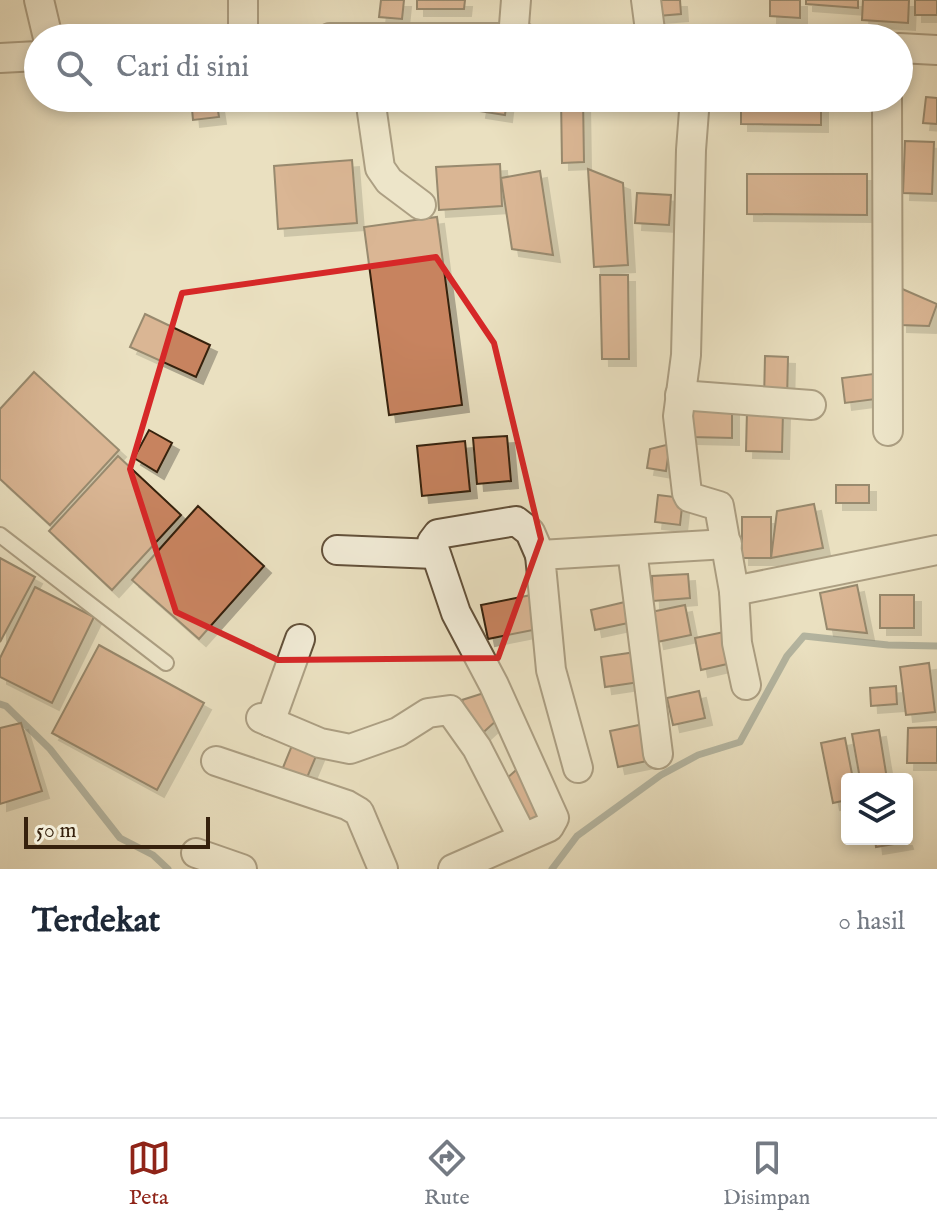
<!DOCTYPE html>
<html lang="id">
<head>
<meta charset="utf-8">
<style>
  body { margin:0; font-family:"IM FELL English",serif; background:#f2f2f3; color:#1f2937 }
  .controls { position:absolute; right:24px; bottom:24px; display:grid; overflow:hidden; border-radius:8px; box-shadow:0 4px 12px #0003 }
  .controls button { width:72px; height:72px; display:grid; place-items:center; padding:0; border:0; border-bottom:2px solid #e0e1e3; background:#fff; color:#1f2937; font:40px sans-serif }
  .scale { position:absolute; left:24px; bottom:20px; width:186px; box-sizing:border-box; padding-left:8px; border:4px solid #36210d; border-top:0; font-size:22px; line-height:28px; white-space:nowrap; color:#36210d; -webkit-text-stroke:6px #f1ebd6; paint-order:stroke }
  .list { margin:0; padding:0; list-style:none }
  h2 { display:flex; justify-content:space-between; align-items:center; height:104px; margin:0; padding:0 32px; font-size:34px }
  h2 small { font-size:26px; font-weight:400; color:#747a83 }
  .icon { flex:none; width:44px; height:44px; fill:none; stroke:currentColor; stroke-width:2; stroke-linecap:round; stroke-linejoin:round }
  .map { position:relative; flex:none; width:937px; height:869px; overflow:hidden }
  .search { position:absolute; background:#fff; box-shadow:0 4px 12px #0003; left:24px; right:24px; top:24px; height:88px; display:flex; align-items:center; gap:20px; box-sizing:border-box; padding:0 28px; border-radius:44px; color:#747a83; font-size:30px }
  .sheet { height:248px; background:#fff }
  nav { display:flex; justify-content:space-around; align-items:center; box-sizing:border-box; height:112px; border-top:2px solid #e0e1e3; background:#fff; font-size:22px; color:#747a83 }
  nav a { display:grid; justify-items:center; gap:4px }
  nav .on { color:#8f2418 }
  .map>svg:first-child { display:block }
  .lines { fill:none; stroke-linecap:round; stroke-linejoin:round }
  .stream { stroke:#727d75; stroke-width:7 }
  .building { fill:#c7835e; stroke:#36210d; stroke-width:2; filter:url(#shadow) }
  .service-casing { stroke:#63513a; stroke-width:18 }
  .minor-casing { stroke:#63513a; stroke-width:32 }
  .service { stroke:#f1ebd6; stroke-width:14 }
  .minor { stroke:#f1ebd6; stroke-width:28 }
  .marked { fill:none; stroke:#d62828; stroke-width:6; stroke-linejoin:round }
</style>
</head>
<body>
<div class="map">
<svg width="937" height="869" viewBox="0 0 937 869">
  <defs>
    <filter id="shadow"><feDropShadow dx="7" dy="7" stdDeviation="0" flood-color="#0004"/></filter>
  </defs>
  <rect width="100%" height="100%" fill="#eae0c0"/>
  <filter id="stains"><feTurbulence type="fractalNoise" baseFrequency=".0025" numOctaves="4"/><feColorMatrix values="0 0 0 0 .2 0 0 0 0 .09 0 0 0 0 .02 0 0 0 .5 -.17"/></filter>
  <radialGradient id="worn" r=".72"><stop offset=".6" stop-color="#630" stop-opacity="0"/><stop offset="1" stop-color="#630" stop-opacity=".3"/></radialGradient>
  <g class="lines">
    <g class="stream">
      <polyline points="0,704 6,706 50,749 120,838 153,855 168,869"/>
      <polyline points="552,869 577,836 661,775 698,755 740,742 787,656 804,636 888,645 937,646"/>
    </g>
  </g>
  <g class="building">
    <polygon points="381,0 404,0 402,19 379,17"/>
    <polygon points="417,0 465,0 464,9 417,9"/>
    <polygon points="656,0 680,0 681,14 658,16"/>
    <polygon points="770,0 800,0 800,18 770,16"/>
    <polygon points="806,0 858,0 858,8 806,4"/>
    <polygon points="863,0 909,0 908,23 862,20"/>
    <rect x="915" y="0" width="22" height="15"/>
    <polygon points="926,97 937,98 937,124 923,123"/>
    <polygon points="191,98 216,98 219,117 193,120"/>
    <polygon points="481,98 507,98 505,115 479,111"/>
    <polygon points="561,98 583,98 584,162 562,163"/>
    <polygon points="741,98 821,98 821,125 741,124"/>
    <polygon points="905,141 934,142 932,194 903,193"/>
    <polygon points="352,160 357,223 278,229 274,166"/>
    <polygon points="500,164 502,206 439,210 436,167"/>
    <polygon points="588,169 623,183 628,265 594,267"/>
    <polygon points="540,171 553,255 512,249 501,178"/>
    <polygon points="747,174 867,174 867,215 747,214"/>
    <polygon points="637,193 671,195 669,225 635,223"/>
    <polygon points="437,217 462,405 389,415 364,227"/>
    <polygon points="600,275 628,275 629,359 602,359"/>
    <polygon points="900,288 937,304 929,326 900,325"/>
    <polygon points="145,314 210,345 196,377 130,347"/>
    <polygon points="765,356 788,357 787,400 764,400"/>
    <polygon points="34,372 119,450 50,525 0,479 0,409"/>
    <polygon points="873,374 876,399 845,403 842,378"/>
    <polygon points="691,409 732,409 732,438 691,437"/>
    <polygon points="747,411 783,412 782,452 746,451"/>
    <polygon points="149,430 172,443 157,472 134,458"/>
    <polygon points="507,436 511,481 477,484 473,438"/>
    <polygon points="465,441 470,491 422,496 417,446"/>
    <polygon points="670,444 666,471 647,468 650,449"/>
    <polygon points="118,456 181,515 112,590 49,531"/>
    <rect x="836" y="485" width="33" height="18"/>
    <polygon points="658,495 683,498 680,525 655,522"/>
    <polygon points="814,504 823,548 771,558 777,511"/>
    <polygon points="198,506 264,566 199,639 132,580"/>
    <rect x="742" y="517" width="29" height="41"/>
    <polygon points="0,558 35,577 0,642"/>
    <polygon points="688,574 690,598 653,601 652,576"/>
    <polygon points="857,585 867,633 827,629 820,593"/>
    <polygon points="35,587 94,617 52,703 0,677 0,658"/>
    <polygon points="531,595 538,629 488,639 481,605"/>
    <rect x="880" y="595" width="34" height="33"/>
    <polygon points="629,601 633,622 595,630 591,610"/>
    <polygon points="685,605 691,635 657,642 651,612"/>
    <polygon points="729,631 736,662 701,670 695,638"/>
    <polygon points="99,645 204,703 157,790 52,733"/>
    <polygon points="636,652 640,682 605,687 601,657"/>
    <polygon points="929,663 935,712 906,715 900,667"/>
    <polygon points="896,686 897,704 871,706 870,688"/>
    <polygon points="699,691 705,718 673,725 667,698"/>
    <polygon points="487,692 497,720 477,738 462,700"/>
    <polygon points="21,723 42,791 0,804 0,728"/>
    <polygon points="644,724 652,760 618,767 610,731"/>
    <polygon points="937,727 937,763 907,763 908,728"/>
    <polygon points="879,730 887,779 860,779 852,734"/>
    <polygon points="295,738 319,749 306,780 282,770"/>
    <polygon points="845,738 853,779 847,779 847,800 833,803 821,743"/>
    <polygon points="523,764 547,823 526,831 506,779"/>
    <polygon points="875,839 905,839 906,842 876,847"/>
  </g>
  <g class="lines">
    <defs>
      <polyline id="service" points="0,535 166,663"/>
      <g id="minor">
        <polyline points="39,0 48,38"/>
        <polyline points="646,0 651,38"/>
        <polyline points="243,38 243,0"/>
        <polyline points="330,38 524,38"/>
        <polyline points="513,38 516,0"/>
        <polyline points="899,48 937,50"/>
        <polyline points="0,58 38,56"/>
        <polyline points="370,98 380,168 389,181 421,205"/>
        <polyline points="695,98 691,150 686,355 678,416 687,493 689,497 719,506 734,591 937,550"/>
        <polyline points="887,98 888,431"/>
        <polyline points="680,395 811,405"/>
        <polyline points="337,550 435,554"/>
        <polyline points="632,550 658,754"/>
        <polyline points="734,591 737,643 746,685"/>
        <polyline points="261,718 320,743 350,749 398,732 428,713 450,710 477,748 523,838"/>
        <polyline points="270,722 300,639"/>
        <polyline points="216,761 347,805 359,812 383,869"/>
        <polyline points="578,768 551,670 540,555 727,544"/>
        <polyline points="196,853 242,869"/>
        <polyline points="453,869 549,827 554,818 494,685 456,613 432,542 438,534 516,521 530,532 540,555"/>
      </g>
    </defs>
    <use href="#service" class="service-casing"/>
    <use href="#minor" class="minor-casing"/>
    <use href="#service" class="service"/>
    <use href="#minor" class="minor"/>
  </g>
  <path d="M0 0H937V869H0ZM436,257L494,343L541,539L498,658L278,660L176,612L130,469L182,293Z" fill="#eae0c0" fill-opacity=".55" fill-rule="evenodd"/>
  <path class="marked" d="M436,257L494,343L541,539L498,658L278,660L176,612L130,469L182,293Z"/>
  <rect width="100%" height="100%" filter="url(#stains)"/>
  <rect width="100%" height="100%" fill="url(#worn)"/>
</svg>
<div class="controls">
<button><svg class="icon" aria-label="layers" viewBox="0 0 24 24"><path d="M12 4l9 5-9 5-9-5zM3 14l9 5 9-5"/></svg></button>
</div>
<div class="scale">50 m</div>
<div class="search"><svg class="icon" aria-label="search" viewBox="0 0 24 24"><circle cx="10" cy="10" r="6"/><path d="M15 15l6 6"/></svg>Cari di sini</div>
</div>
<section class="sheet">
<h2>Terdekat<small>0 hasil</small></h2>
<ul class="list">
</ul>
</section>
<nav>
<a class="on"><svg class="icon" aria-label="map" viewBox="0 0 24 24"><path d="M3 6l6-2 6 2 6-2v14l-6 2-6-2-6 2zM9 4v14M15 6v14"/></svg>Peta</a>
<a><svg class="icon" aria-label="directions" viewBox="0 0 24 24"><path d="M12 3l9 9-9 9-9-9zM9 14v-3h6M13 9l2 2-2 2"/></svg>Rute</a>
<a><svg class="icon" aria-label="saved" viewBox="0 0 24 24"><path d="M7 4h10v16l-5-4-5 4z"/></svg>Disimpan</a>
</nav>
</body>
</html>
